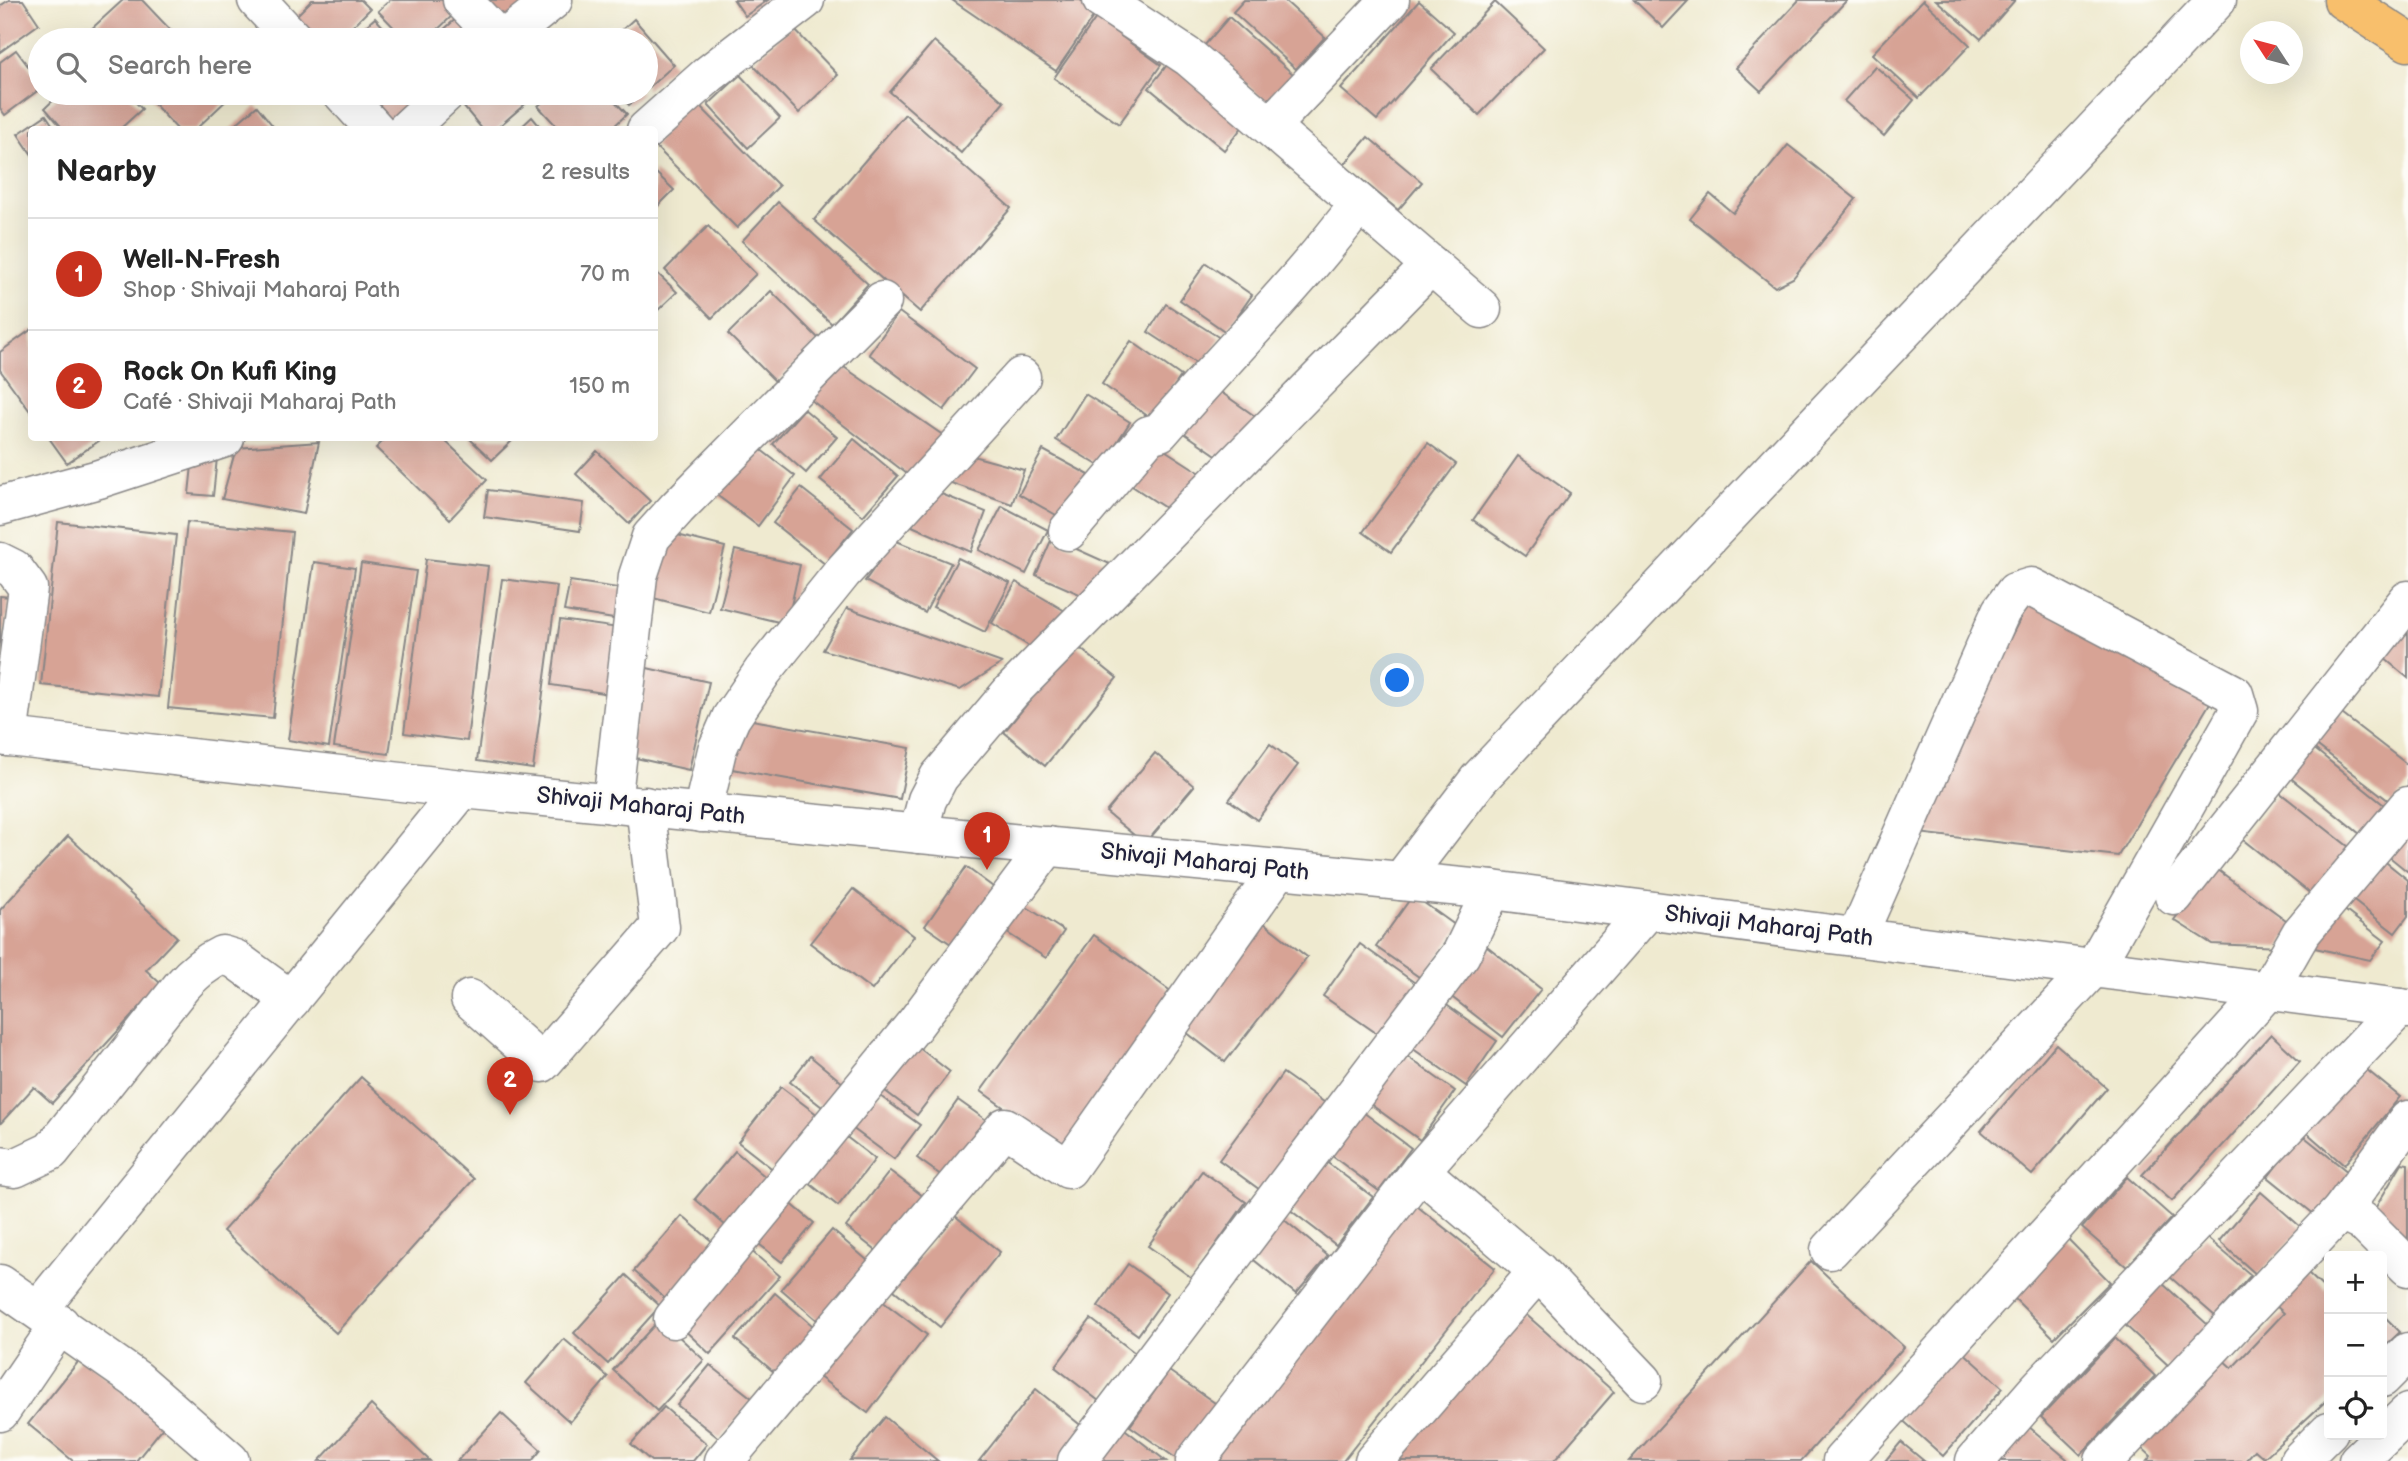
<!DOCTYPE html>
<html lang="en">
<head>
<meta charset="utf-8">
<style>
  body { margin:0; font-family:"Balsamiq Sans",sans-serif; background:#f6f6f6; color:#222 }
  .controls { position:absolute; right:21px; bottom:21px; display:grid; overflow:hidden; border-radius:7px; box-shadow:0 7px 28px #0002 }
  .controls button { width:63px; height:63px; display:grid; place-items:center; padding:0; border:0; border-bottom:2px solid #e0e0e0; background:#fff; color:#222; font:35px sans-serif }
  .compass { position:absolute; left:2240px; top:21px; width:63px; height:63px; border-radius:50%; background:#fff; box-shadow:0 7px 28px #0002; rotate:306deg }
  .you { position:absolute; left:1398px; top:681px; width:24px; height:24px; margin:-18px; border:5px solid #fff; border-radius:50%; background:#1a73e8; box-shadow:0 0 0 10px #1a73e833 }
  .badge { display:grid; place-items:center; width:46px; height:46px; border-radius:50%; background:#c8321e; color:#fff; font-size:23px; font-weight:700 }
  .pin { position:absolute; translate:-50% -58px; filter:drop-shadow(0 2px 4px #0008) }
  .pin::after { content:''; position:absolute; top:37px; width:24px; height:21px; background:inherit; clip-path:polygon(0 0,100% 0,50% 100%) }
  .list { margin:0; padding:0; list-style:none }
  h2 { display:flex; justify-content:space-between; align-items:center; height:91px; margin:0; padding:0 28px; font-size:30px }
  h2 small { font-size:23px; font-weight:400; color:#767676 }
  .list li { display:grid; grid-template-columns:46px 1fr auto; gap:21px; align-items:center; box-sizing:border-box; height:112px; padding:0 28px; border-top:2px solid #e0e0e0 }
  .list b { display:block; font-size:26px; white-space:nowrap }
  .list p { margin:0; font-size:23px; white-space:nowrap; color:#767676 }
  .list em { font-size:23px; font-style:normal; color:#767676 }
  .icon { flex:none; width:38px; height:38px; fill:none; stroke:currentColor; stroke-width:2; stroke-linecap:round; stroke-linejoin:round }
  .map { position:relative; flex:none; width:2408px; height:1461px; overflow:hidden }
  .search { position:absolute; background:#fff; box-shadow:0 7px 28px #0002; left:28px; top:28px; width:630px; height:77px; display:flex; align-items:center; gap:18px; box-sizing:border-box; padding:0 24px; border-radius:38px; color:#767676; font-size:26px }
  .panel { position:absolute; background:#fff; box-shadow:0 7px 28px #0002; left:28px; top:126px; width:630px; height:315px; border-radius:7px }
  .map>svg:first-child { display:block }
  .building { fill:#d7a395 }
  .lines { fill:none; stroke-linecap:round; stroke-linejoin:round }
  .minor-casing { stroke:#888686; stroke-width:41 }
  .major-casing { stroke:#888686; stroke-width:41 }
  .minor { stroke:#fff; stroke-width:38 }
  .major { stroke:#f8bf6c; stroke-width:38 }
  .labels { text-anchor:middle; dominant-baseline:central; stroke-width:5; stroke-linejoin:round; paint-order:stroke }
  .street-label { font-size:23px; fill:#22223b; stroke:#fdfcf7 }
</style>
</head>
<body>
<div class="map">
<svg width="2408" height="1461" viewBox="0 0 2408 1461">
  <rect width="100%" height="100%" fill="#fdfcf7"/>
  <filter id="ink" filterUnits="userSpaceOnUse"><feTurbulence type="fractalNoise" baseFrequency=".0143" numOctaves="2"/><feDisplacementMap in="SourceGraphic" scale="14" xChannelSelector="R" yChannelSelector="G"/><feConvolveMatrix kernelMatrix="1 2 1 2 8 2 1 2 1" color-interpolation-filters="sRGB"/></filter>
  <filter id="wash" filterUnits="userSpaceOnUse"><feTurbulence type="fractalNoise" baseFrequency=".00686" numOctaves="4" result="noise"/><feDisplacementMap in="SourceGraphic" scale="28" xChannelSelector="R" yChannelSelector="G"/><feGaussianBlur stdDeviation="1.57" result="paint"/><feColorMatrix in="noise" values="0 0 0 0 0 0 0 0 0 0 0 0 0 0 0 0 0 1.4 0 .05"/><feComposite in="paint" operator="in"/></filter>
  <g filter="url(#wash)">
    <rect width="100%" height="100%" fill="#efead0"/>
    <g id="blocks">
      <g class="building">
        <polygon points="9,0 23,0 39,24 0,52 0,6"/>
        <polygon points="123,0 142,0 180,40 96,40 88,32"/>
        <polygon points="312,0 361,0 370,9 339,40 313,40 292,20"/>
        <polygon points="390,0 448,0 458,10 427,40 406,40 378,11"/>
        <polygon points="472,0 545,0 508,36"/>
        <polygon points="734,0 768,0 745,16"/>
        <polygon points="952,0 1080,0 1097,11 1056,71"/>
        <polygon points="1244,0 1284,0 1325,37 1296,69 1233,12"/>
        <polygon points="1634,0 1689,0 1663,28"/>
        <polygon points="1799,0 1847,0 1761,91 1736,68"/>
        <polygon points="1923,0 1970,45 1919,98 1872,54"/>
        <polygon points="1936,0 2015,0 1981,39"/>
        <polygon points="1419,1 1454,32 1377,120 1341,89"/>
        <polygon points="1495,2 1544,48 1479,115 1431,69"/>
        <polygon points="458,17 479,40 432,40"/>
        <polygon points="1229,17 1293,74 1267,103 1204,46"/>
        <polygon points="375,18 395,40 350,40"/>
        <polygon points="1096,18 1161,65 1119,124 1054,78"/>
        <polygon points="634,19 674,65 646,90 646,40 611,40"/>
        <polygon points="791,26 838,75 799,113 752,64"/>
        <polygon points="934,41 1004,102 961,153 890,92"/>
        <polygon points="16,50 40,82 40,89 5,115 0,108 0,62"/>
        <polygon points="1171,60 1247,121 1224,150 1149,88"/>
        <polygon points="1875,66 1914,100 1884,136 1844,101"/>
        <polygon points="740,75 780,118 748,148 708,105"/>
        <polygon points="61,93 127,93 142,109 119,130 64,130 45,108"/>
        <polygon points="144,93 228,93 231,96 195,130 178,130"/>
        <polygon points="372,93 436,93 393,130 365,98"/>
        <polygon points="455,93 525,93 531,99 495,130 483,130 453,94"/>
        <polygon points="553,93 607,93 627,114 610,130 560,130 538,106"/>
        <polygon points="618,93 643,93 629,105"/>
        <polygon points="691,97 779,186 737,228 654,145"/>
        <polygon points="257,106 276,130 229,130"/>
        <polygon points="905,114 1011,208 920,312 814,220"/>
        <polygon points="46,115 56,130 32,130 32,155 18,134"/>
        <polygon points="532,117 543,130 518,130"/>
        <polygon points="1368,137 1422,182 1398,210 1344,165"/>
        <polygon points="1788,145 1856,199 1793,278 1775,287 1690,219 1710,194 1733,213"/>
        <polygon points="654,171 674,190 654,210"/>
        <polygon points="778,202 868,284 832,324 742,241"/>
        <polygon points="708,226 756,274 712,318 665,270"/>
        <polygon points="1206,263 1252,295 1226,332 1180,300"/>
        <polygon points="654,270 677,292 654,314"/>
        <polygon points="771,291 820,340 776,382 728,334"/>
        <polygon points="1166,304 1220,338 1202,367 1148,332"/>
        <polygon points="899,312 975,369 944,410 869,354"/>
        <polygon points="32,329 32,414 0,370 0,352"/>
        <polygon points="1131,341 1181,376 1152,419 1102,384"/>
        <polygon points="838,363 947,438 911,477 807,397"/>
        <polygon points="1208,383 1259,419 1228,463 1177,428"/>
        <polygon points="1085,394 1130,422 1101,467 1056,440"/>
        <polygon points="804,409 837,437 806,473 773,444"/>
        <polygon points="49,438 103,438 67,463"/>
        <polygon points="386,438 442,438 487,480 450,519 376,448"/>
        <polygon points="469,438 515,438 492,460"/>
        <polygon points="854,439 898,476 863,516 820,480"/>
        <polygon points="1149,440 1202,474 1176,515 1123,480"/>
        <polygon points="319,442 304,514 222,499 236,448"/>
        <polygon points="752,443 795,476 758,526 714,493"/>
        <polygon points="1428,443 1456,464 1391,552 1363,532"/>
        <polygon points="1043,450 1089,475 1065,520 1019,494"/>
        <polygon points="597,451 650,501 629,524 576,474"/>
        <polygon points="969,455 1024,470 1012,504 951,483"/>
        <polygon points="193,456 217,458 213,496 189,494"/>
        <polygon points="1518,456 1570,493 1525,556 1473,520"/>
        <polygon points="801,488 853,529 825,564 773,523"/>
        <polygon points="488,490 584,503 580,531 484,517"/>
        <polygon points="934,491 986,512 971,552 912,526"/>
        <polygon points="1002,506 1048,530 1026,574 979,550"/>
        <polygon points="58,522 176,535 158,697 41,685"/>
        <polygon points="187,522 292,532 273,718 168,708"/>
        <polygon points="665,532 725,547 709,612 649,597"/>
        <polygon points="1052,538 1110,564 1093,600 1036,575"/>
        <polygon points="894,540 951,563 925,613 865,581"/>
        <polygon points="735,550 800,565 787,624 720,608"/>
        <polygon points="958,558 1010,583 985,632 933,607"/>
        <polygon points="426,559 488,566 467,741 404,733"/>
        <polygon points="314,562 355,568 329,747 288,740"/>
        <polygon points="361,563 416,571 389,754 334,747"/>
        <polygon points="502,579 557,586 533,769 477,761"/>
        <polygon points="570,581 625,589 620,620 564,611"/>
        <polygon points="1016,582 1065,611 1040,653 992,623"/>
        <polygon points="0,596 10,597 0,653"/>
        <polygon points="2029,602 2213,698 2118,856 1909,832"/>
        <polygon points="847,608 1002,663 960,690 823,650"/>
        <polygon points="560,620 619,628 610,694 551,685"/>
        <polygon points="2408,630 2408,678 2384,658"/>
        <polygon points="1076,645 1117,678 1045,766 1004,732"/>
        <polygon points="647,668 709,682 689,770 627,756"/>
        <polygon points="2338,711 2408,765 2408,785 2393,804 2314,743"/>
        <polygon points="741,718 910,748 900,799 732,769"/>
        <polygon points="2306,742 2389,809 2365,838 2282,771"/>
        <polygon points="1270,744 1298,765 1257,820 1229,800"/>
        <polygon points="1155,753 1194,786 1145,844 1106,812"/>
        <polygon points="2279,792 2354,851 2316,898 2242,839"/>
        <polygon points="2408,821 2408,872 2381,850"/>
        <polygon points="68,836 177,937 146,970 161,984 52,1103 34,1087 0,1124 0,910"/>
        <polygon points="2377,855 2408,880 2408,916 2395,933 2345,894"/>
        <polygon points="966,867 1004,895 964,953 925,926"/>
        <polygon points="2214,867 2294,926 2280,947 2212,944 2174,920"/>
        <polygon points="853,889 914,936 872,990 810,943"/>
        <polygon points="1413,895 1459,928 1422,979 1376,947"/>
        <polygon points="1016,900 1064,931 1046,958 998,927"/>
        <polygon points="2334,902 2385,941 2370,960 2301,945"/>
        <polygon points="1264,923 1307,957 1225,1062 1182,1029"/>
        <polygon points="1094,935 1176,995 1064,1151 981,1091"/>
        <polygon points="1482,942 1541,989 1503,1037 1444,991"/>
        <polygon points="1360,944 1418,985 1382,1037 1323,996"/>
        <polygon points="1441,1001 1497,1041 1466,1086 1409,1046"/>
        <polygon points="2271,1034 2300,1061 2172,1201 2142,1175"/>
        <polygon points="909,1040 950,1072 917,1115 876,1084"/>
        <polygon points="2056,1044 2107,1088 2032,1175 1981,1131"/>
        <polygon points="1401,1052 1455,1091 1420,1140 1366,1101"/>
        <polygon points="810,1056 850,1089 830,1113 790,1082"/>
        <polygon points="2356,1061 2400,1097 2344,1165 2299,1126"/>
        <polygon points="1283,1073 1328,1105 1263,1192 1219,1160"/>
        <polygon points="361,1077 474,1179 336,1333 223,1231"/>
        <polygon points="781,1087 823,1119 779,1174 738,1142"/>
        <polygon points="869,1088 920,1125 894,1159 844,1122"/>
        <polygon points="958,1100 993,1125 952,1183 917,1158"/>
        <polygon points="1359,1109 1411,1148 1379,1191 1327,1152"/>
        <polygon points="836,1129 875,1159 838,1206 799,1175"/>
        <polygon points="2301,1134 2354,1177 2320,1219 2268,1177"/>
        <polygon points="735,1151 775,1185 734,1233 695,1199"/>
        <polygon points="1321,1158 1373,1197 1336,1245 1285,1206"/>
        <polygon points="2402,1163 2408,1164 2408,1242 2373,1212"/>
        <polygon points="890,1171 928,1200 884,1257 846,1227"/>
        <polygon points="1202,1171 1246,1202 1192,1278 1148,1246"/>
        <polygon points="2127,1177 2172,1217 2127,1267 2082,1228"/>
        <polygon points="2261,1192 2302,1228 2258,1276 2219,1241"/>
        <polygon points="783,1197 814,1223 782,1262 750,1237"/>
        <polygon points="1408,1199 1495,1268 1343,1461 1202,1461"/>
        <polygon points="1276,1213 1328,1256 1296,1294 1244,1252"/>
        <polygon points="954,1215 1000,1252 940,1327 894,1290"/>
        <polygon points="682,1216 720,1248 671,1304 634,1271"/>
        <polygon points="832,1230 874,1266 824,1326 781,1289"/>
        <polygon points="2205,1236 2251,1275 2215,1316 2170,1277"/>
        <polygon points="2066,1237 2110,1282 2054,1338 2009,1293"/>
        <polygon points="748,1248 780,1276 710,1354 679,1325"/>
        <polygon points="1811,1261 1904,1347 1801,1461 1629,1461"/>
        <polygon points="1128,1264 1168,1293 1138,1335 1098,1306"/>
        <polygon points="2307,1272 2326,1290 2329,1287 2329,1398 2264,1458 2255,1450 2245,1461 2147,1461 2151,1456 2139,1445 2221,1358 2232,1368 2284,1313 2275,1305"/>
        <polygon points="626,1275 660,1306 608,1364 574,1333"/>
        <polygon points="2162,1283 2208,1325 2170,1367 2124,1324"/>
        <polygon points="775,1293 820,1332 781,1378 735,1339"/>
        <polygon points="878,1298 927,1335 868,1413 818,1376"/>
        <polygon points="1522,1311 1614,1392 1554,1461 1393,1461"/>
        <polygon points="2382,1314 2400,1332 2382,1349"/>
        <polygon points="660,1319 704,1360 657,1411 613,1370"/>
        <polygon points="1091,1319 1135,1353 1099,1401 1055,1367"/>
        <polygon points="2115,1338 2155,1376 2081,1455 2041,1417"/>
        <polygon points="564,1339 608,1377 570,1422 526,1383"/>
        <polygon points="1960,1349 2003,1388 1943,1456 1899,1417"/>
        <polygon points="82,1357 165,1425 136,1461 73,1461 28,1424"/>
        <polygon points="710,1365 753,1399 720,1439 677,1405"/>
        <polygon points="1169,1371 1225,1410 1180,1461 1130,1426"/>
        <polygon points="1036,1389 1084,1428 1058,1461 979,1461"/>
        <polygon points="371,1405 430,1461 319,1461"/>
        <polygon points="664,1407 707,1444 693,1461 651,1461 631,1444"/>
        <polygon points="501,1413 541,1450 532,1461 457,1461"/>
        <polygon points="885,1417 938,1461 850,1460"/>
        <polygon points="2028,1426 2067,1459 2066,1461 1999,1461"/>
        <polygon points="1122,1427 1166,1461 1097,1461"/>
        <polygon points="1901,1442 1924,1461 1885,1461"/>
      </g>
    </g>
  </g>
  <g filter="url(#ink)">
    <use href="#blocks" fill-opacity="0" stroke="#888686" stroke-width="2"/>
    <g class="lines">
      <defs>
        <g id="minor">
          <polyline points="257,0 294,40"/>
          <polyline points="462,0 500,40"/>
          <polyline points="1102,0 1190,58 1482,309"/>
          <polyline points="503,40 553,0"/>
          <polyline points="342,93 376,130"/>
          <polyline points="1270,126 1390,0"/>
          <polyline points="406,130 446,93"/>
          <polyline points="646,130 709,74 805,0"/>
          <polyline points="0,506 99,479 225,438"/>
          <path d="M1068,531L1149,435L1160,432C1226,355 1298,285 1359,204"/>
          <polyline points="0,562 14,569 28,588 8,737"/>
          <polyline points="0,736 462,789 1492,890 2408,1009"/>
          <polyline points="612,804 638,576 651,537 677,508 882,301"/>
          <polyline points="702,813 717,750 731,718 763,671 842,573 1021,377"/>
          <polyline points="918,834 927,800 939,777 1011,692 1431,265"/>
          <polyline points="1401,881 1479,779 2217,0"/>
          <polyline points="2174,896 2408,600"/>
          <polyline points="470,999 542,1063 660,927 645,806"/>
          <path d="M0,1166L15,1168L51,1151L181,987C193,973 205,963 222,955L235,959L291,1000"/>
          <polyline points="2341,1211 2362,1221 2408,1267"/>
          <polyline points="1830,1250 2094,967 2239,711 2234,694 2031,587 2015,592 2001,611 1857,937"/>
          <polyline points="1538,1271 1643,1381"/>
          <polyline points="0,1284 136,1379 230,1461"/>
          <polyline points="39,1309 462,789"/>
          <polyline points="673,1319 915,1024 1048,846"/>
          <polyline points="2382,1378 2408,1352"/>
          <polyline points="0,1412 60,1324"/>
          <polyline points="724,1461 1005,1127 1068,1169 1279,869"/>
          <polyline points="1077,1461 1461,954 1492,890"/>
          <polyline points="1195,1461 1420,1171"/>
          <polyline points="1374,1461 1538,1271 1420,1171 1647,911"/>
          <polyline points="1842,1461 2269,989 2301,933 2408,806"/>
          <polyline points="1975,1461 2037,1390 2399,1008"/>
          <polyline points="2104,1461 2341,1211 2408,1120"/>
          <polyline points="2299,1461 2329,1431"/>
          <polyline points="2358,1461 2408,1413"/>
        </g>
        <polyline id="major" points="2343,0 2408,42"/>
      </defs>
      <use href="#minor" class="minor-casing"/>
      <use href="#major" class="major-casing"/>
      <use href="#minor" class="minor"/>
      <use href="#major" class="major"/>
    </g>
  </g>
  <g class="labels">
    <g class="street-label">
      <text transform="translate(641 806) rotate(6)">Shivaji Maharaj Path</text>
      <text transform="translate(1205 862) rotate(6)">Shivaji Maharaj Path</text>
      <text transform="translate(1769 926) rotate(7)">Shivaji Maharaj Path</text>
    </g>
  </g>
</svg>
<div class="controls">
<button>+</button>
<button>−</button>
<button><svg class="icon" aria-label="locate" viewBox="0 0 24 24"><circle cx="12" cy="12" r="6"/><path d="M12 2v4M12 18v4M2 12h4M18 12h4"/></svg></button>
</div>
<svg class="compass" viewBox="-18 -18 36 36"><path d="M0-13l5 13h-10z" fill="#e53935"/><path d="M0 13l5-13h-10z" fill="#767676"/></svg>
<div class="you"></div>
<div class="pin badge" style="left:987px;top:870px">1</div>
<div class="pin badge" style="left:510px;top:1115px">2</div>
<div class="search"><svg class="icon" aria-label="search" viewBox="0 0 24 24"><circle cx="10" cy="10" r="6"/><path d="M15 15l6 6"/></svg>Search here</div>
<section class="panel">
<h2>Nearby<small>2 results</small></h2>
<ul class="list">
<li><span class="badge">1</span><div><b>Well-N-Fresh</b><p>Shop · Shivaji Maharaj Path</p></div><em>70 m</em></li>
<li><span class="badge">2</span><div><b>Rock On Kufi King</b><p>Café · Shivaji Maharaj Path</p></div><em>150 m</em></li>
</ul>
</section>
</div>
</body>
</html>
